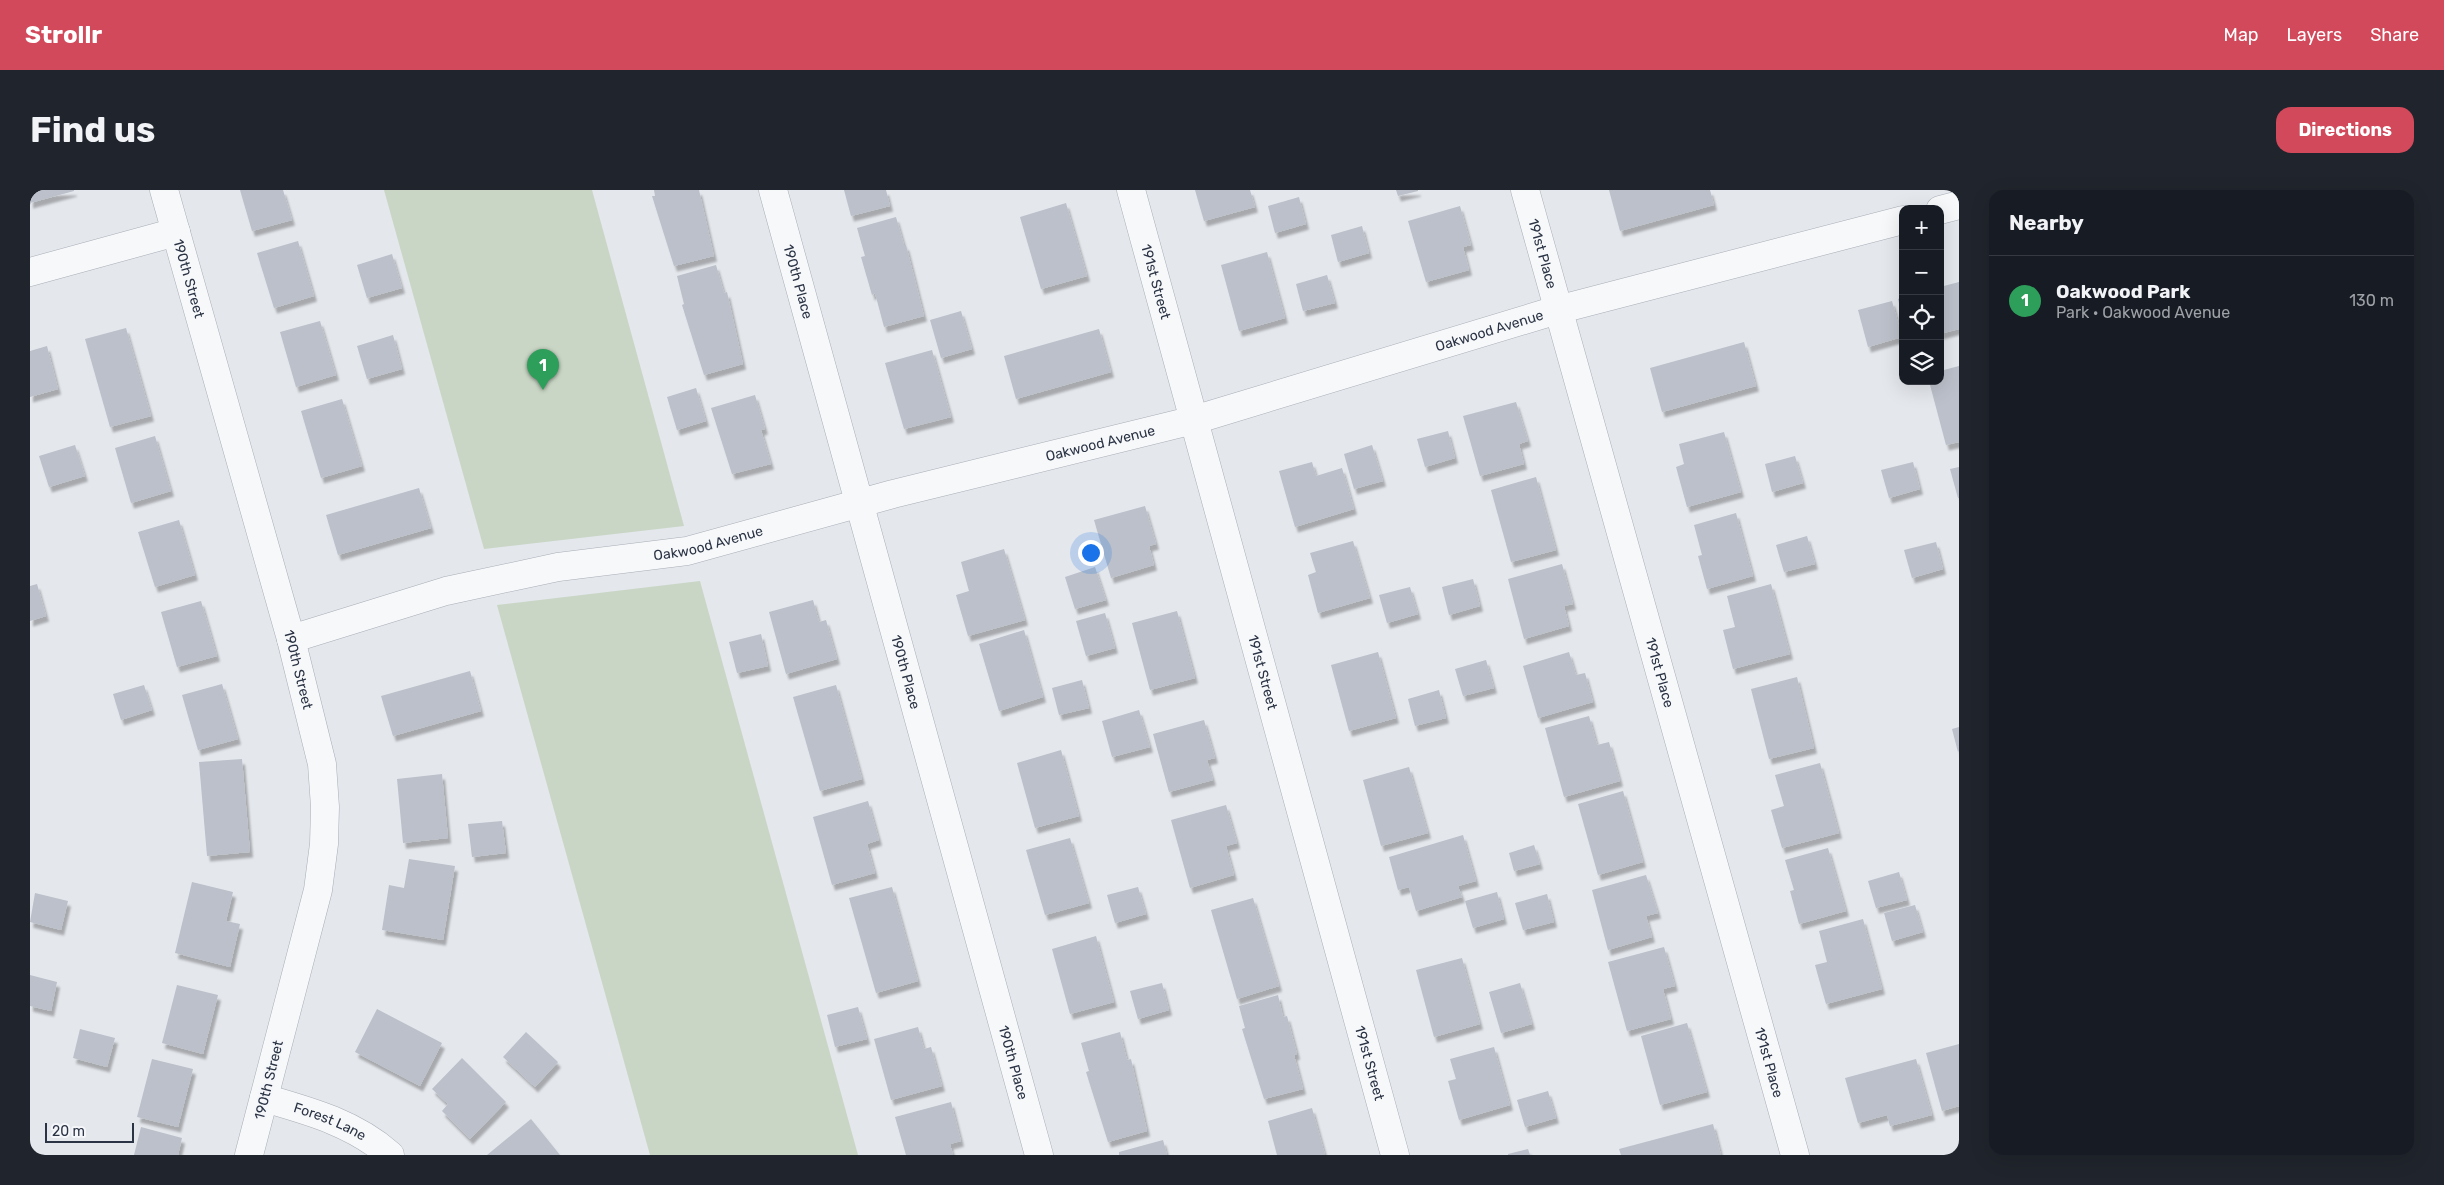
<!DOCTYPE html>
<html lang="en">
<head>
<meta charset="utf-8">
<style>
  body { margin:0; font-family:Rubik,sans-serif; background:#20242c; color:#f1f3f6 }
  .controls { position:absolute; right:15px; top:15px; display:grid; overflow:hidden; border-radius:10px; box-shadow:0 5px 20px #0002 }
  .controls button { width:45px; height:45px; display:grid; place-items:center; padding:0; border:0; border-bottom:1px solid #363941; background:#171b24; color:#f1f3f6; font:25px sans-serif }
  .scale { position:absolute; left:15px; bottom:12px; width:89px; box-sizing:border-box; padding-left:5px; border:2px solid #2b3445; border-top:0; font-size:14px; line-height:18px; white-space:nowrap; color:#2b3445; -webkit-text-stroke:4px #f4f6f9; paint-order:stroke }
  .you { position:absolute; left:1060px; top:362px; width:18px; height:18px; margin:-12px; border:4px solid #fff; border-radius:50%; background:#1a73e8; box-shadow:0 0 0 8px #1a73e833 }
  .badge { display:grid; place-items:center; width:32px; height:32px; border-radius:50%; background:#d1495b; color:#fff; font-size:16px; font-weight:700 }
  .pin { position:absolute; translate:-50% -41px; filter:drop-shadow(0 1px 2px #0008) }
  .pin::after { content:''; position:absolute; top:26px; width:18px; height:15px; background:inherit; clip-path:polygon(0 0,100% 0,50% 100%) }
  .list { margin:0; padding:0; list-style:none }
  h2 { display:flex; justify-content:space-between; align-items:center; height:65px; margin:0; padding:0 20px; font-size:21px }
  h2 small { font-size:16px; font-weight:400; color:#9ea1a6 }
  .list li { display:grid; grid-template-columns:32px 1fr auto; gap:15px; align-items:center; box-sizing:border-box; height:90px; padding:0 20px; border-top:1px solid #363941 }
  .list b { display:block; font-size:19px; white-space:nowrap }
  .list p { margin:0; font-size:16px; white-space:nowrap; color:#9ea1a6 }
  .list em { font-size:16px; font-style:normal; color:#9ea1a6 }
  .icon { flex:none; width:28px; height:28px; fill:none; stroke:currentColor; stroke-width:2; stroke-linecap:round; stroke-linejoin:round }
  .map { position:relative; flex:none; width:1929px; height:965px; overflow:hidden; border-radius:15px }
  header { display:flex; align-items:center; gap:30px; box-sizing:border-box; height:70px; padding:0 25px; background:#d1495b; color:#fff }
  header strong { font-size:24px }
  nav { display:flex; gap:28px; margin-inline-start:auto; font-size:18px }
  .intro { display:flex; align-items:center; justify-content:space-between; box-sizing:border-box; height:120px; padding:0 30px }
  h1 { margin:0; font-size:35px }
  .button { padding:12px 22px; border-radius:15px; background:#d1495b; color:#fff; font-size:18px; font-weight:700 }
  main { display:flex; gap:30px; padding:0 30px }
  aside { flex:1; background:#171b24; border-radius:15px; box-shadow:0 5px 20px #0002 }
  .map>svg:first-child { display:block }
  .green { fill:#c9d6c5 }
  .building { fill:#bbc0ca; filter:url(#shadow) }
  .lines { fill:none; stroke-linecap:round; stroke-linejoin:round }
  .minor-casing { stroke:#a9aeb7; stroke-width:29 }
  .minor { stroke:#f7f8fa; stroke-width:28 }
  .labels { text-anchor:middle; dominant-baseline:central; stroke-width:4; stroke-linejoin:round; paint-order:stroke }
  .street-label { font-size:14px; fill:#2b3445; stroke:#f4f6f9 }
</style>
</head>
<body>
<header>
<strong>Strollr</strong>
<nav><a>Map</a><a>Layers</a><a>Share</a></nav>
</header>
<div class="intro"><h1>Find us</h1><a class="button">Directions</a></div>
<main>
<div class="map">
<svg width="1929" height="965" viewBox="0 0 1929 965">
  <defs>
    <filter id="shadow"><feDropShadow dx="3" dy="5.5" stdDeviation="1" flood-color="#0004"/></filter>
  </defs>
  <rect width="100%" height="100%" fill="#e4e7ec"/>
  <g class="green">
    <polygon points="354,0 562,0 654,336 454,359"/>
    <polygon points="670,391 828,965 620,965 467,415"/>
  </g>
  <g class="building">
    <polygon points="0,0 44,0 44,1 0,13"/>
    <polygon points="210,0 253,0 262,30 222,41"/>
    <polygon points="624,0 669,0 684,66 644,76 622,6 625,6"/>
    <polygon points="814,0 856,0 860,16 821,26"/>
    <polygon points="1165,0 1220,0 1225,17 1174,31"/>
    <polygon points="1366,0 1388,0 1388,1 1368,6"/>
    <polygon points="1579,0 1680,0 1684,15 1590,41"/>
    <polygon points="1269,7 1276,34 1245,43 1238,16"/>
    <polygon points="1036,13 1057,86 1011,99 990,27"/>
    <polygon points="1430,16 1441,55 1433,57 1439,80 1396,92 1378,31"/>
    <polygon points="866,27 874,55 876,55 894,126 854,137 845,103 842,105 831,67 835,66 827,38"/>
    <polygon points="1332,36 1339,63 1308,72 1301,45"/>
    <polygon points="268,51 284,106 244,118 227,63"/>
    <polygon points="1237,62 1255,128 1209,141 1191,75"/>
    <polygon points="362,64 372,98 337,108 327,75"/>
    <polygon points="686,75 694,103 697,102 713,174 674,185 652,115 654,114 647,86"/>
    <polygon points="1297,85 1305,113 1273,121 1266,94"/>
    <polygon points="1929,92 1929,139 1910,144 1910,97"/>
    <polygon points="1873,107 1873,124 1872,124 1868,109"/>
    <polygon points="1862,111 1872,147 1838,157 1828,120"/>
    <polygon points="931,121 942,159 911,168 900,130"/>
    <polygon points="290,131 306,185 266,197 250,142"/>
    <polygon points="96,138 121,226 80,237 55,149"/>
    <polygon points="1069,139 1081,182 986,209 974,166"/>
    <polygon points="363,145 372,179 337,189 327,156"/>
    <polygon points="1714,152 1726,196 1632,222 1620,178"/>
    <polygon points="17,156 28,199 0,207 0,161"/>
    <polygon points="902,160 921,227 874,239 855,173"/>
    <polygon points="1929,176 1929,252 1916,255 1899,191 1910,191 1910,181"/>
    <polygon points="666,198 676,231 647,240 637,207"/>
    <polygon points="725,205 735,239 731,240 741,274 702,284 681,218"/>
    <polygon points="312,209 332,276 291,288 271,221"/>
    <polygon points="1486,212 1498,251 1489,254 1494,274 1450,286 1433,226"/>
    <polygon points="1418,241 1425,268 1395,277 1387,249"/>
    <polygon points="1694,242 1711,302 1657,317 1646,277 1654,274 1649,254"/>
    <polygon points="125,246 141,301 101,313 85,258"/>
    <polygon points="45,255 55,286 19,297 9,266"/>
    <polygon points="1342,255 1353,291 1324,299 1314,264"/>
    <polygon points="1765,266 1773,293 1742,302 1735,274"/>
    <polygon points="1282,272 1286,286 1312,278 1324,319 1265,337 1249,281"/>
    <polygon points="1883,272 1890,299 1859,308 1851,280"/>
    <polygon points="1929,277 1929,308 1928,308 1920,279"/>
    <polygon points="1506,287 1526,360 1481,372 1461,300"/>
    <polygon points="389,298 401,338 308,365 296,325"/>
    <polygon points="1115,316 1126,354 1119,356 1124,375 1081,388 1064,330"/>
    <polygon points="1706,323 1723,386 1677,399 1668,366 1672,365 1664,335"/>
    <polygon points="149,330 165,385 125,397 108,342"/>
    <polygon points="1777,346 1785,374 1754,382 1746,355"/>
    <polygon points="1323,351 1340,408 1288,423 1278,385 1286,382 1280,363"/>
    <polygon points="1906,352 1913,379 1882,388 1874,360"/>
    <polygon points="974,359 995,430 938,446 926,405 939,401 931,372"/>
    <polygon points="1532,374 1543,414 1534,416 1539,436 1494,449 1478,389"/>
    <polygon points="1065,377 1076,410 1045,419 1035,387"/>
    <polygon points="1443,389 1450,416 1419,425 1412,397"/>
    <polygon points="7,394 16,426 0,431 0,396"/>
    <polygon points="1741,394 1760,464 1703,479 1693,440 1705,437 1697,406"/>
    <polygon points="1380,397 1388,424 1357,433 1349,405"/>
    <polygon points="783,410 789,432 796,430 807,469 756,484 739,422"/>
    <polygon points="171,411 187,466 147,477 131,422"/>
    <polygon points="1147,421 1165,488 1120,500 1102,433"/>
    <polygon points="1075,423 1085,458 1056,466 1046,431"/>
    <polygon points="994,440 1013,507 969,521 949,454"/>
    <polygon points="731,444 738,476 707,483 699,452"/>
    <polygon points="1348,462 1366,528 1319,541 1301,475"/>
    <polygon points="1539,462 1546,485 1555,483 1563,512 1508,528 1493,476"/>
    <polygon points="1456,470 1464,498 1433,506 1425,479"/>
    <polygon points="440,481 451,521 363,546 351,506"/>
    <polygon points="1767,487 1784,558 1739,569 1721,499"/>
    <polygon points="1052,490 1059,518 1029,525 1022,498"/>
    <polygon points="192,494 208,549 168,560 152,505"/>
    <polygon points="114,495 122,520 91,530 83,504"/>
    <polygon points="806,495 832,589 790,601 763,507"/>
    <polygon points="1409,500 1416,528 1385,536 1378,509"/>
    <polygon points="1109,520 1120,557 1082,567 1072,531"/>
    <polygon points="1559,526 1567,555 1579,552 1590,591 1534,607 1515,538"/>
    <polygon points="1174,530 1185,568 1177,570 1183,590 1139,602 1123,544"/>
    <polygon points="1929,537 1929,561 1928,562 1922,539"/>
    <polygon points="1031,560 1049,626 1005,638 987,573"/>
    <polygon points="212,569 220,662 177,666 169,572"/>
    <polygon points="1790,573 1809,643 1752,658 1741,620 1754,616 1745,585"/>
    <polygon points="1379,577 1398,643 1351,656 1333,590"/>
    <polygon points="412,584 418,648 373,653 367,589"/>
    <polygon points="1593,601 1613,672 1568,685 1548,614"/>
    <polygon points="838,611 849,650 837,654 845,683 802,695 783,627"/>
    <polygon points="1196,615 1207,653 1196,656 1204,685 1160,698 1141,630"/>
    <polygon points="472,631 476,663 442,667 438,634"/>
    <polygon points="1433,645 1446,691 1428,696 1432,707 1386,721 1379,697 1368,700 1359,667"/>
    <polygon points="1040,648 1059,713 1015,725 996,660"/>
    <polygon points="1504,655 1510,674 1484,681 1479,663"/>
    <polygon points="1798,658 1816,721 1769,734 1760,701 1764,700 1755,670"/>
    <polygon points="379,669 425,676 413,750 352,740 359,695 374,698"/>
    <polygon points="1869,682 1877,710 1846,718 1838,691"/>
    <polygon points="1616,685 1628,723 1616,726 1622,747 1578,760 1562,700"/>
    <polygon points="162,692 203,702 196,731 210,734 200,777 145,763"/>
    <polygon points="862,697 888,791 846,803 819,708"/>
    <polygon points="1108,697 1116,724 1085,733 1077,705"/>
    <polygon points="1467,702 1474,729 1443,738 1435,711"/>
    <polygon points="5,703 38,711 31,740 0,732"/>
    <polygon points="1517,704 1524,732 1493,740 1485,713"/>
    <polygon points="1223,708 1249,796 1207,809 1181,720"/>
    <polygon points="1885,715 1893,742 1862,751 1854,723"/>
    <polygon points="1833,729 1852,799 1796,814 1785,775 1797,772 1789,741"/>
    <polygon points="1066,746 1084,812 1040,824 1022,759"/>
    <polygon points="1634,757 1645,796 1633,799 1641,829 1597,841 1578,772"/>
    <polygon points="1432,768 1450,834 1404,847 1386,780"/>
    <polygon points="0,785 27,792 21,821 0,816"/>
    <polygon points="1132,793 1139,820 1108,829 1100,801"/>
    <polygon points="1490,793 1502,834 1471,843 1459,802"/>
    <polygon points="147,795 188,805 173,864 132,853"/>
    <polygon points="1248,805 1253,827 1257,826 1267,864 1264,865 1273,899 1234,909 1212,839 1215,838 1209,816"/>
    <polygon points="828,817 837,849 805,857 797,825"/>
    <polygon points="347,819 412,853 390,896 325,862"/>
    <polygon points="1657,833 1677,902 1630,915 1611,846"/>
    <polygon points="888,837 894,859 901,857 912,896 861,910 844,849"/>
    <polygon points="50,839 85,848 77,877 43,868"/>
    <polygon points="496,842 528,872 505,897 473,867"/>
    <polygon points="1090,842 1097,870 1101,869 1117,941 1078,952 1056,882 1059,881 1051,853"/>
    <polygon points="1929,854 1929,916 1912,921 1896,863"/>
    <polygon points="1464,857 1480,915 1429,930 1418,891 1426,889 1420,869"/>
    <polygon points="432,868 476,912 440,949 412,921 418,914 402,899"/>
    <polygon points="122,869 163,879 148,937 107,927"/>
    <polygon points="1886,869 1902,925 1860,936 1857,925 1828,933 1815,888"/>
    <polygon points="1518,901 1526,928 1495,937 1487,910"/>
    <polygon points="921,912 931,951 920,954 923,965 876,965 865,927"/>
    <polygon points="1282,918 1295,965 1247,965 1238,931"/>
    <polygon points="501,929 530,965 457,965"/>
    <polygon points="1683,934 1691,965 1591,965 1589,959"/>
    <polygon points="111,937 152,948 148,965 104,965"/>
    <polygon points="1133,950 1137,965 1089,965 1089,962"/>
    <polygon points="1498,959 1500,965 1478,965 1478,964"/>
  </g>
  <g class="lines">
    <defs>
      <g id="minor">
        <path id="s1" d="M134,0L261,449L292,574L295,617L294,654L288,700L219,965"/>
        <path id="s2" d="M743,0L1009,965"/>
        <path id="s3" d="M1101,0L1365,965"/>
        <path id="s4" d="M1495,0L1765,965"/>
        <polyline points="1910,20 1929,15"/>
        <polyline points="0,82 146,42"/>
        <path id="s5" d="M261,449L416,401L528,377L657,361L863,304L1164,230L1527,120L1873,30"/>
        <path id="s6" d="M234,908C279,921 324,933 360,965"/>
      </g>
    </defs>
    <use href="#minor" class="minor-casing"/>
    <use href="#minor" class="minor"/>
  </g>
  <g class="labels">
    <g class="street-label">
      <text stroke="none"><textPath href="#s4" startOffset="66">191st Place</textPath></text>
      <text stroke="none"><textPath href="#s1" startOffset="92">190th Street</textPath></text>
      <text stroke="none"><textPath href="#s2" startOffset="95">190th Place</textPath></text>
      <text stroke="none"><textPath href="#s3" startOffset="95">191st Street</textPath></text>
      <text stroke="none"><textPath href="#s5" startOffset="1239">Oakwood Avenue</textPath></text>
      <text stroke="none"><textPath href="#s5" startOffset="834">Oakwood Avenue</textPath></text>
      <text stroke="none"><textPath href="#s5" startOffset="429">Oakwood Avenue</textPath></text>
      <text stroke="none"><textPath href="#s1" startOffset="498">190th Street</textPath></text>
      <text stroke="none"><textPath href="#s2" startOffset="500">190th Place</textPath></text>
      <text stroke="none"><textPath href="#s3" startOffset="500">191st Street</textPath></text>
      <text stroke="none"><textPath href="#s4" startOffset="501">191st Place</textPath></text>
      <text stroke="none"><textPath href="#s2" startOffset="905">190th Place</textPath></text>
      <text stroke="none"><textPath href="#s3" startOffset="905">191st Street</textPath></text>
      <text stroke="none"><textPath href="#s4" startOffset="906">191st Place</textPath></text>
      <text transform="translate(239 890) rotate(-76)">190th Street</text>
      <text stroke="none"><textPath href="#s6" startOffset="70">Forest Lane</textPath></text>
    </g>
  </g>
</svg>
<div class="controls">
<button>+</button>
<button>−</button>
<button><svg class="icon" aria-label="locate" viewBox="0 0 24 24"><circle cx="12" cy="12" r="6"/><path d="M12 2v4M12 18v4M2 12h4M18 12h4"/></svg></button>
<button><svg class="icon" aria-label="layers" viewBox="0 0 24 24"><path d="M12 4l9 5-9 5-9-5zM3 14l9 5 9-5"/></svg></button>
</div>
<div class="scale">20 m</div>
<div class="you"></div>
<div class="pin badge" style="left:513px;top:200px;background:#2e9e5b">1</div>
</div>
<aside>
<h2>Nearby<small></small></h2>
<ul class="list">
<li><span class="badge" style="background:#2e9e5b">1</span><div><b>Oakwood Park</b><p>Park · Oakwood Avenue</p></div><em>130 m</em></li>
</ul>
</aside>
</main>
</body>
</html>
